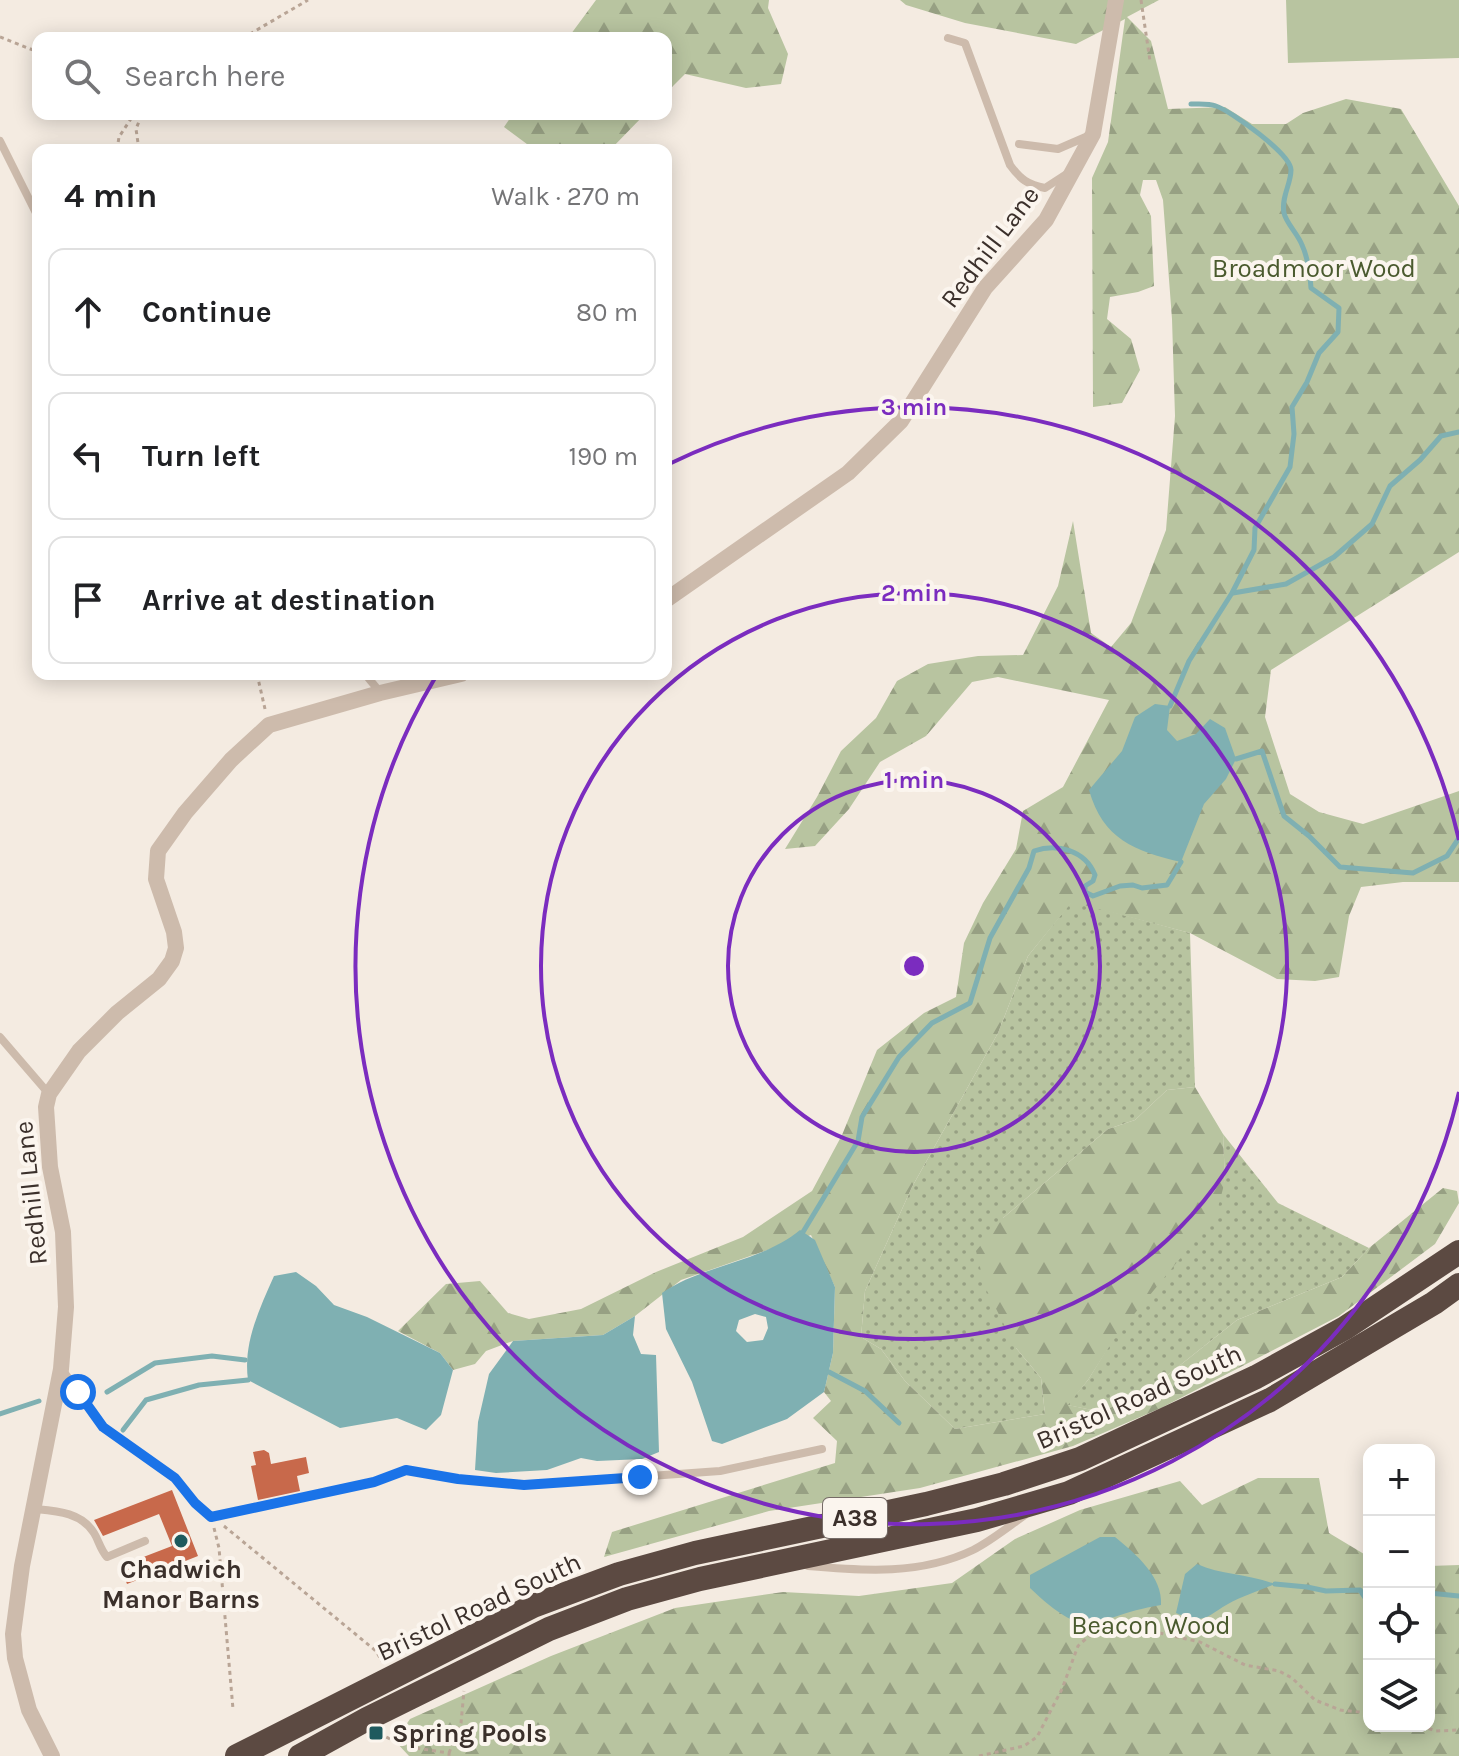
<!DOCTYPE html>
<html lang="en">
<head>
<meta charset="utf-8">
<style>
  body { margin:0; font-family:Karla,sans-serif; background:#f2f2f2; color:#202124 }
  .controls { position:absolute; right:24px; bottom:24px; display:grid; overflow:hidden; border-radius:16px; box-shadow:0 4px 20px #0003 }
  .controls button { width:72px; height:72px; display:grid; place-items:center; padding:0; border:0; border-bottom:2px solid #e0e0e0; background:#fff; color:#202124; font:40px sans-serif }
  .stop { position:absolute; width:24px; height:24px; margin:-18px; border:6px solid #1a73e8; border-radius:50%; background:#fff }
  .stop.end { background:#1a73e8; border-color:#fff; box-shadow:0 2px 8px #0008 }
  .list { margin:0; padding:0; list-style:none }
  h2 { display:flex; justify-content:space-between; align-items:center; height:104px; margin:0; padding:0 32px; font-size:34px }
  h2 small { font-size:26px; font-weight:400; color:#757577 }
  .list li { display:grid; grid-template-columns:52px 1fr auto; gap:24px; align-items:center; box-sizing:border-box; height:128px; margin:0 16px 16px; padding:0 16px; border:2px solid #e0e0e0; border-radius:16px }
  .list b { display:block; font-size:30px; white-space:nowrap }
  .list em { font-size:26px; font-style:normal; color:#757577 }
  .icon { flex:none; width:44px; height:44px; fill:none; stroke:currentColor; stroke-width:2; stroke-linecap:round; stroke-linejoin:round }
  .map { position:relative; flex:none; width:1459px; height:1756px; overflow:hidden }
  .search { position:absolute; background:#fff; box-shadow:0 4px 20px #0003; left:32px; top:32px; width:640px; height:88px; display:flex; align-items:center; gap:20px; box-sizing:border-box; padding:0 28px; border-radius:16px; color:#757577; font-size:30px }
  .panel { position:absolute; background:#fff; box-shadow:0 4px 20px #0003; left:32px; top:144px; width:640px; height:536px; border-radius:16px }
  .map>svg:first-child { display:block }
  .grass { fill:url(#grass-dots) }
  .forest { fill:url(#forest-firs) }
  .pitch { fill:#b8c4a0 }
  .water { fill:#7fb0b2; fill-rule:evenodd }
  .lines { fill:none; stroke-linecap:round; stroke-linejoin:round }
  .stream { stroke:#7fb0b2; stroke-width:5 }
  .building { fill:#c8694b }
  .path { stroke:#b9a596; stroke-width:3; stroke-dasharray:4 4; stroke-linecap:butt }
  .lane { stroke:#cdbbac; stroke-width:8 }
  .street { stroke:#cdbbac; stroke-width:16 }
  .highway { stroke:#5c4a42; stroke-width:24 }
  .route { stroke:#1a73e8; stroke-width:10 }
  .ring { fill:none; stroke:#7b2cbf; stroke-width:4 }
  .poi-dot { fill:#1f5a5e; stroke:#fbf5ee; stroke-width:3 }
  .labels { text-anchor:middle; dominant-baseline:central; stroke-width:8; stroke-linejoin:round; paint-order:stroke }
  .shield { fill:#fbf5ee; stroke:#756b66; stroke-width:2 }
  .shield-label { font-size:24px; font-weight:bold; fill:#3b302b }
  .street-label { font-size:26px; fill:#3b302b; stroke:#fbf5ee }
  .park-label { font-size:26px; fill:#4a5a2e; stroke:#fbf5ee }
  .poi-label { font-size:26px; font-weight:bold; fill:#3b302b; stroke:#fbf5ee }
  .centre { fill:#7b2cbf; stroke:#fbf5ee; stroke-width:4 }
  .ring-label { font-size:24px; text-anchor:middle; font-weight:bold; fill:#7b2cbf; stroke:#fbf5ee; stroke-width:8; stroke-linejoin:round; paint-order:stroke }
</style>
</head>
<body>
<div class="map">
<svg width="1459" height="1756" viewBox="0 0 1459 1756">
  <defs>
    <pattern id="grass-dots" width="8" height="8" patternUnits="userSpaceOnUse" patternTransform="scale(2)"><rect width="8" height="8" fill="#b8c4a0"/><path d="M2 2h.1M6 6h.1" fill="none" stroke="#97a083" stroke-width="1.8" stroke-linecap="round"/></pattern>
    <pattern id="forest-firs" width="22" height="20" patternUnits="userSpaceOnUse" patternTransform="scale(2)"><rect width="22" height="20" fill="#b8c4a0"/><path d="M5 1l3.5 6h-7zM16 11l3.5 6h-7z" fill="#97a083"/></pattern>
  </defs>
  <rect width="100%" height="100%" fill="#f4ebe1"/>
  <g class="grass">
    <polygon points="1072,901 1190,933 1195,1087 1167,1090 1135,1120 1108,1129 1003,1218 1016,1348 1041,1378 1045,1414 955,1429 905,1381 881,1349 861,1337 865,1291 912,1187 998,1033 1028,956"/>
    <polygon points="1223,1134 1278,1203 1369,1248 1342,1277 1237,1320 1135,1401 1097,1411 1067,1405 1088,1380 1115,1336 1225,1181"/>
  </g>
  <g class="forest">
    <polygon points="596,0 769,0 768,8 788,54 781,84 746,88 685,74 666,93 666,38 568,38"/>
    <polygon points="900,0 1159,0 1127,17 1151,41 1168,109 1225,107 1252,124 1286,124 1303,113 1346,99 1401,109 1459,206 1459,552 1271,670 1265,717 1290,794 1319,812 1363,824 1459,791 1459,882 1403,882 1361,887 1349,916 1339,977 1315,981 1277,979 1190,933 1072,902 1028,956 998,1033 912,1187 865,1291 861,1337 881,1349 905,1381 955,1429 1045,1414 1041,1378 1016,1348 985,1287 976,1251 1003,1218 1108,1129 1135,1120 1167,1090 1195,1087 1223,1134 1225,1181 1216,1215 1116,1336 1088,1380 1068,1405 1097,1411 1135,1401 1237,1320 1342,1277 1369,1248 1443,1188 1457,1191 1459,1203 1435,1244 1339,1316 1161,1408 1073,1446 920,1488 769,1511 604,1557 612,1532 835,1463 837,1441 813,1418 831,1401 824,1392 833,1353 835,1287 811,1235 681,1280 635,1316 603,1335 513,1341 486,1351 475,1364 453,1370 440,1353 398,1331 446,1284 480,1281 508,1313 529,1319 581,1309 656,1272 743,1237 812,1191 842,1135 877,1050 924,1013 956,997 964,943 983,903 1016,849 1023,811 1063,787 1109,700 998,677 972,682 926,736 880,762 849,809 815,846 785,849 817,797 841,751 876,718 897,681 928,664 978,656 1023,655 1058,586 1073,521 1091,633 1111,647 1131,623 1166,530 1175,416 1172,319 1163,200 1156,180 1143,180 1140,195 1151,216 1154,286 1138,292 1110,297 1107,319 1131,339 1140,370 1122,403 1093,407 1092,178 1108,142 1125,19 1076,44 965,23 906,5"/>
    <polygon points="513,114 645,114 610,150 535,150 504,127"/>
    <polygon points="1258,1478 1319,1478 1329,1533 1369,1557 1369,1726 1429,1726 1429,1566 1459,1565 1459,1756 409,1756 395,1741 410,1719 551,1656 675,1608 783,1592 859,1596 952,1583 1015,1539 1080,1510 1180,1481 1202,1505"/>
  </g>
  <polygon class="pitch" points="1286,0 1459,0 1459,58 1288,63"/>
  <g class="water">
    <path d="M1155,704L1170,706L1167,730L1177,741L1196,734L1210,719L1225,728L1236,759L1226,779L1204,804L1181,862C1134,851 1103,839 1089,790L1122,751L1135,717Z"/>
    <path d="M800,1230L815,1240L835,1287L833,1353L824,1392L787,1419L722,1444L712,1441L692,1382L666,1329L662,1293C704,1264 760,1263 800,1230ZM755,1314L766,1317L768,1328L763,1340L747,1342L736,1331L739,1320Z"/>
    <path d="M296,1272L316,1286L334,1305L367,1317L440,1353L453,1370L441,1415L426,1430L397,1418L340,1428L248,1380C243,1343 259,1310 274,1276Z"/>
    <polygon points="635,1316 633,1335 641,1354 656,1355 659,1452 642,1459 597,1461 581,1458 547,1470 496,1473 475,1470 478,1422 489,1374 513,1341 603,1335"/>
    <path d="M1100,1537H1115C1136,1554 1163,1577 1161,1605C1091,1616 1092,1647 1030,1588V1575Z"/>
    <path d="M1197,1564C1221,1575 1249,1574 1275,1584C1259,1591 1242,1596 1228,1604C1205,1617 1205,1625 1176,1613L1185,1574Z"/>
  </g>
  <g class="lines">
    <g class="stream">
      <polyline points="1233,593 1286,584 1334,557 1372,524 1390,486 1420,460 1441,436 1459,432"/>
      <path d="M1170,706L1189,661L1232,593L1254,550L1255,528L1290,467L1294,434L1292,407L1307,382L1319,353L1338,332L1339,308L1311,288C1310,273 1308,258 1302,245C1298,234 1286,223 1284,213C1281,197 1291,184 1291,170C1291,154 1231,111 1216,106C1208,103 1199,104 1191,104"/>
      <polyline points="1236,759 1262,751 1284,816 1309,836 1340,867 1413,873 1447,856 1459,838"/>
      <path d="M803,1232L858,1141L862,1117L899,1057L932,1023L970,1003L990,938L1029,868L1034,851C1057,843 1085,850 1095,875L1093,881L1085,886V892L1093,896L1120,886L1133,885L1142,888L1167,885L1181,862"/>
      <polyline points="829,1372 865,1391 899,1423"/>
      <polyline points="107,1392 155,1363 212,1356 245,1360"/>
      <polyline points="0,1414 39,1401"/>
      <polyline points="123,1430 146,1400 199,1385 248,1380"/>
      <polyline points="1275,1584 1307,1587 1326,1591 1360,1590 1366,1599 1369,1599"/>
      <polyline points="1429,1593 1459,1596"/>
      <polyline points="1366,1599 1369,1621"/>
    </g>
  </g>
  <g class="building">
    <polygon points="264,1450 269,1453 271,1464 306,1457 309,1473 297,1476 300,1491 258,1500 251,1466 256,1465 253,1452"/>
    <polygon points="172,1490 198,1556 127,1584 120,1566 172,1546 159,1514 103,1536 94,1520"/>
  </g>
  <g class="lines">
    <g class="path">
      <polyline points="1141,0 1150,61"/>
      <polyline points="0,37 38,52"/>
      <polyline points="243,38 308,0"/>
      <polyline points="117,150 119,137 134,114"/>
      <polyline points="139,150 136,129 142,114"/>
      <polyline points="257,674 265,709"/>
      <polyline points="224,1526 376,1651 382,1661"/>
      <polyline points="214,1528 219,1548 233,1709"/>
      <polyline points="1421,1726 1436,1731 1459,1730"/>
      <polyline points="379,1734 409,1747 449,1753 449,1756"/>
      <polyline points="449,1753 461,1723 464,1691"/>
      <polyline points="979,1756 1024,1746 1037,1737 1062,1689 1078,1646 1089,1636 1112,1631 1146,1630 1200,1642 1245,1665 1279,1671 1292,1678 1315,1700 1340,1710 1369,1713"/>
    </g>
    <g class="lane">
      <path d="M948,38L965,43L1010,165C1020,179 1028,185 1045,188L1065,175"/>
      <polyline points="0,141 38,217"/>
      <polyline points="1019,144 1058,149 1088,136"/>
      <polyline points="365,674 380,692"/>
      <polyline points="0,1037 49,1094"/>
      <polyline points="62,1369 103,1427 175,1478 195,1503 211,1517 374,1482 406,1470 458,1479 524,1485 720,1471 822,1449"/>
      <path d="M34,1509C56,1511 81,1512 94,1533C99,1541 100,1549 107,1557L145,1541"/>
      <path d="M808,1566C864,1571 921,1575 973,1550C991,1541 1008,1527 1025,1515"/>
    </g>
    <g class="street">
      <polyline points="666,600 848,473 901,421 985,288 1046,220 1093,134 1116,0"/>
      <polyline points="52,1756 29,1710 15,1658 13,1634 22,1566 61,1369 66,1307 63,1232 50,1167 46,1107 49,1094 79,1051 117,1013 159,979 172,961 176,948 174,932 156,879 158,851 185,813 231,760 269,725 380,693 461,674"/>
    </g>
    <g class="highway">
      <polyline points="237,1756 533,1606 619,1574 695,1553 926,1504 1004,1484 1080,1459 1256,1377 1345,1328 1459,1252"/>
      <polyline points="300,1756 367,1719 549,1629 627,1599 700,1579 977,1520 1069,1493 1270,1400 1434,1303 1459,1285"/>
    </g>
  </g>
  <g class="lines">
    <polyline class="route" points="78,1392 103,1427 175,1478 195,1503 211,1517 374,1482 406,1470 458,1479 524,1485 640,1477"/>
  </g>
  <g class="ring">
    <circle cx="914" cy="966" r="186"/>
    <circle cx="914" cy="966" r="373"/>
    <path d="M1459 1092A559 559 0 1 1 435 678M669 464A559 559 0 0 1 1459 840"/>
  </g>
  <g class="poi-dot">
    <circle cx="181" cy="1541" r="8"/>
    <rect x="368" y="1725" width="16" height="16" rx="4"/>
  </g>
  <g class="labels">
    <rect class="shield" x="823" y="1498" width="64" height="40" rx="6"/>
    <g class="shield-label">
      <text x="855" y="1518">A38</text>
    </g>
    <g class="street-label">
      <text transform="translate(990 247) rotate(-53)">Redhill Lane</text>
      <text transform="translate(31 1193) rotate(-96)">Redhill Lane</text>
      <text transform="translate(1139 1397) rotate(-24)">Bristol Road South</text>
      <text transform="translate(479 1607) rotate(-25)">Bristol Road South</text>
    </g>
    <g class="park-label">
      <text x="1314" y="268">Broadmoor Wood</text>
      <text x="1151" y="1625">Beacon Wood</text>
    </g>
    <g class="poi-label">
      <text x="181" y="1569">Chadwich<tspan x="181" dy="30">Manor Barns</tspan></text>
      <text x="392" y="1733" text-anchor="start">Spring Pools</text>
    </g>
  </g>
  <circle cx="914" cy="966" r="12" class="centre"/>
  <g class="ring-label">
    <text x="914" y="415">3 min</text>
    <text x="914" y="601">2 min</text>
    <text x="914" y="788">1 min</text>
  </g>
</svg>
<div class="controls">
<button>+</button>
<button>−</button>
<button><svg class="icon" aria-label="locate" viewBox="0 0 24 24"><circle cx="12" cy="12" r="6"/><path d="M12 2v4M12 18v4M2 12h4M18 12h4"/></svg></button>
<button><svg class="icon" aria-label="layers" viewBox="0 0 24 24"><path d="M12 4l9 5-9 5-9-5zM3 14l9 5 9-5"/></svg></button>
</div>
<div class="stop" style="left:78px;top:1392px"></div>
<div class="stop end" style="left:640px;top:1477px"></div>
<div class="search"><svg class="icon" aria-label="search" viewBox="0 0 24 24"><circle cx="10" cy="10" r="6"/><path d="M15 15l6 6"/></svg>Search here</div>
<section class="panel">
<h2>4 min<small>Walk · 270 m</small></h2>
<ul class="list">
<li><svg class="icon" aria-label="ahead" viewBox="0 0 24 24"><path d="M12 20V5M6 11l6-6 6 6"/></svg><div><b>Continue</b></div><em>80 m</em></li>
<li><svg class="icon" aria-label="left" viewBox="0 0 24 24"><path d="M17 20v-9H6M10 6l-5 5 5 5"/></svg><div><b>Turn left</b></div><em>190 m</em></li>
<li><svg class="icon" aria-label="arrive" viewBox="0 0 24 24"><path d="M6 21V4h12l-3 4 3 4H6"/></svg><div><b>Arrive at destination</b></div></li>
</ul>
</section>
</div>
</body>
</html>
